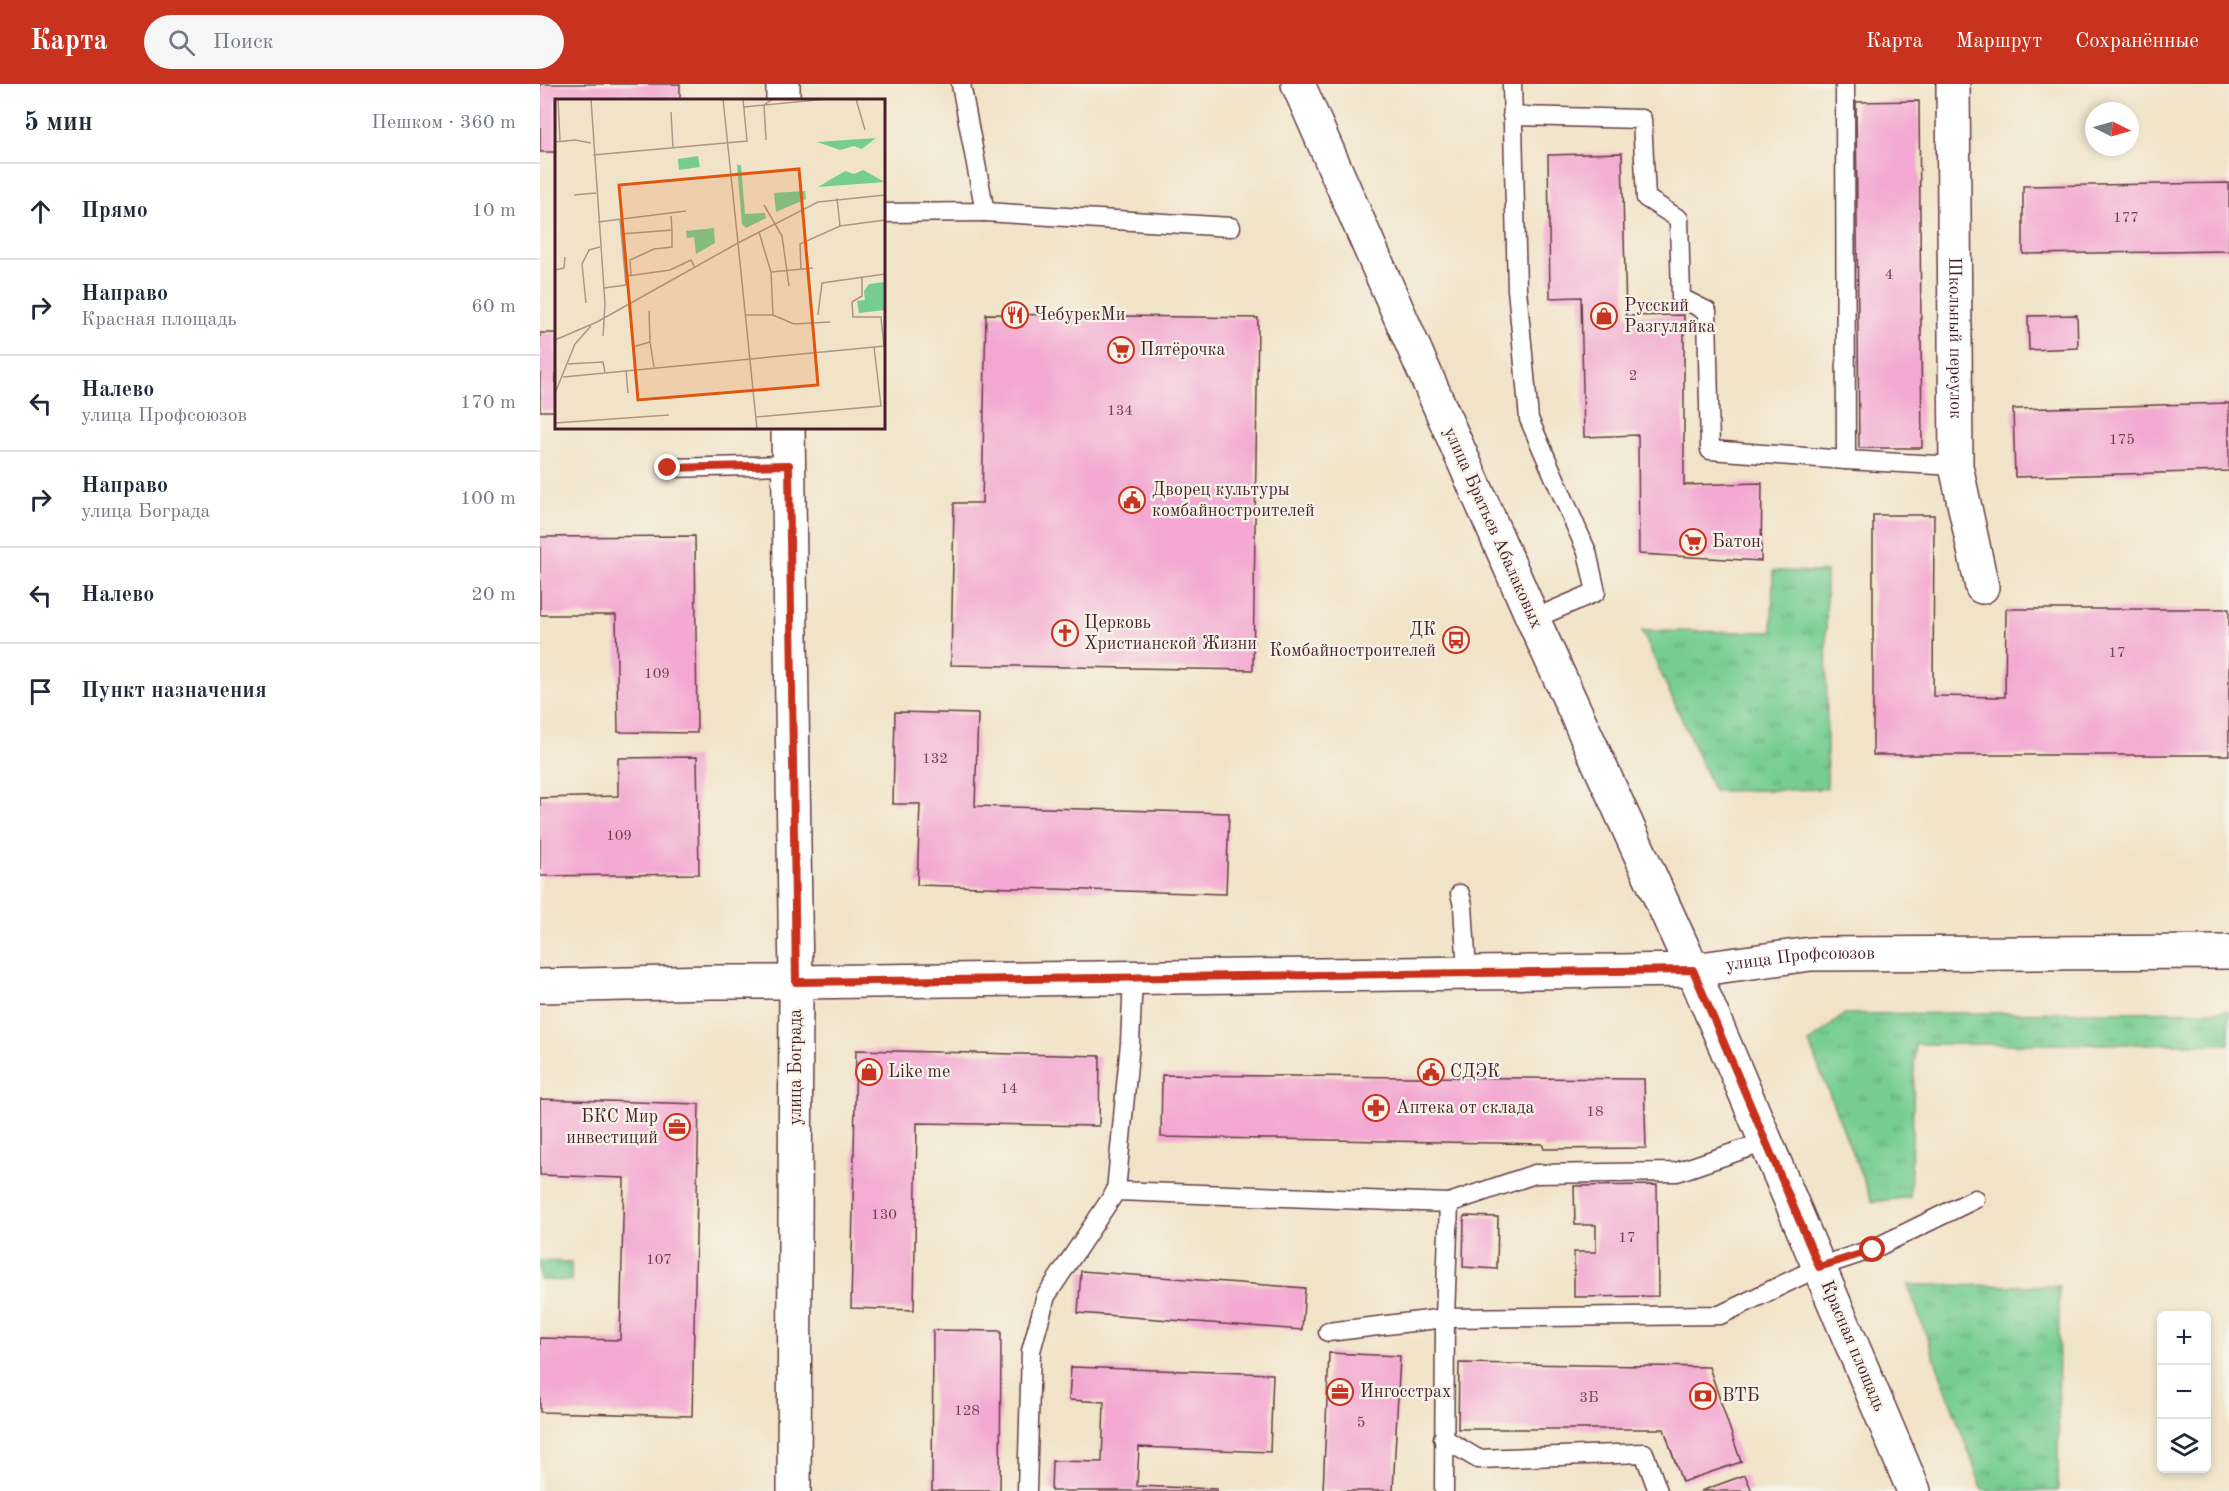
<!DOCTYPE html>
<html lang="ru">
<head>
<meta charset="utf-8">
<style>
  body { margin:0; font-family:"Old Standard TT",serif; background:#f6f6f7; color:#1f2937 }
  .controls { position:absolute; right:18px; bottom:18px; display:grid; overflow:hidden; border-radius:9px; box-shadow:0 3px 9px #0003 }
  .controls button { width:54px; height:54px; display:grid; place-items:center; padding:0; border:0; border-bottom:2px solid #e0e1e3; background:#fff; color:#1f2937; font:30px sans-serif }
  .compass { position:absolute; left:1545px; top:18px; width:54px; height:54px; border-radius:50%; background:#fff; box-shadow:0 3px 9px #0003; rotate:95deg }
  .stop { position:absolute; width:18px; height:18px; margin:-14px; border:4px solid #c8321e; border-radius:50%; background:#fff }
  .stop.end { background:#c8321e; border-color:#fff; box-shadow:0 2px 6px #0008 }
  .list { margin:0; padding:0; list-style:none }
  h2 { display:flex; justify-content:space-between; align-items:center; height:78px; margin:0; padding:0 24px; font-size:26px }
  h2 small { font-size:20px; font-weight:400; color:#747a83 }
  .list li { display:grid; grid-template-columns:39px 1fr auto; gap:18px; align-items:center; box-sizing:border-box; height:96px; padding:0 24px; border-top:2px solid #e0e1e3 }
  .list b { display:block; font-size:22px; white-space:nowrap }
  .list p { margin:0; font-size:20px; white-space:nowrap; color:#747a83 }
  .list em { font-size:20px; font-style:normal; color:#747a83 }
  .icon { flex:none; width:33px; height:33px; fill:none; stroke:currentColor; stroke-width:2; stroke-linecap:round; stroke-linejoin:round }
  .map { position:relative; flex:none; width:1689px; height:1407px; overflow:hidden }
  header { display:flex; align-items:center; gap:36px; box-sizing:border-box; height:84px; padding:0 30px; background:#c8321e; color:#fff }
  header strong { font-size:28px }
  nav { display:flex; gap:33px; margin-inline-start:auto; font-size:21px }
  .search { width:420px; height:54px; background:#f6f6f7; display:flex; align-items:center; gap:15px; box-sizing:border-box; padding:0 21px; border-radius:33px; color:#747a83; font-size:22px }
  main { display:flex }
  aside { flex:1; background:#fff }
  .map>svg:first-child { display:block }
  .grass { fill:url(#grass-tufts); stroke:#60765e; stroke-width:1.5 }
  .park { fill:url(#park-crowns); stroke:#60765e; stroke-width:1.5 }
  .building { fill:#f3a7d1 }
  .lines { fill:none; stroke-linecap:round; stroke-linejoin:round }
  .service-casing { stroke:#633c42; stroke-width:21 }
  .minor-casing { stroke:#633c42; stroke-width:36 }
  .tertiary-casing { stroke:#633c42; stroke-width:36 }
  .primary-casing { stroke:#633c42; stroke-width:36 }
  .service { stroke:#fff; stroke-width:18 }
  .minor { stroke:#fff; stroke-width:33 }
  .tertiary { stroke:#fff; stroke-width:33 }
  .primary { stroke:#fff; stroke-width:33 }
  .route { stroke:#c8321e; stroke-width:8 }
  .labels { text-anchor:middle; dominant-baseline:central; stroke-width:4.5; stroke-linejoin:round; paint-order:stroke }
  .number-label { font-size:15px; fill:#744154 }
  .poi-label { font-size:18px; fill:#4a1f2b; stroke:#f7f3e8; text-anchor:start }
  .street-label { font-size:18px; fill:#4a1f2b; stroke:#f7f3e8 }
  .inset-road { fill:none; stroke:#ae9589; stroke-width:1.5 }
  .view { fill:#e0560e; fill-opacity:0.15; stroke:#e0560e; stroke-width:3 }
  .inset-edge { fill:none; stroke:#4a1f2b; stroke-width:3 }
</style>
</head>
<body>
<header>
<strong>Карта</strong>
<div class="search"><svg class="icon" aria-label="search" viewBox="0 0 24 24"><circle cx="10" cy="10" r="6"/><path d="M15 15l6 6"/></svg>Поиск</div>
<nav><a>Карта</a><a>Маршрут</a><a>Сохранённые</a></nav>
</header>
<main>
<aside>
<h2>5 мин<small>Пешком · 360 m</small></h2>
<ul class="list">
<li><svg class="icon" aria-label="ahead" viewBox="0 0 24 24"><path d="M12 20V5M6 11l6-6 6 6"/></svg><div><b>Прямо</b></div><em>10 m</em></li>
<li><svg class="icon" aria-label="right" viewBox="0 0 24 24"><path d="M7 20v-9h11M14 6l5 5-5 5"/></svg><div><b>Направо</b><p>Красная площадь</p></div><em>60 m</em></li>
<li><svg class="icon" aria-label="left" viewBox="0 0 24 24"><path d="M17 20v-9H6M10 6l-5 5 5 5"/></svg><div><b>Налево</b><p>улица Профсоюзов</p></div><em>170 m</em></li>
<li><svg class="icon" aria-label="right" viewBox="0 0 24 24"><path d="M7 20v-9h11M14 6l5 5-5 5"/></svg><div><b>Направо</b><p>улица Бограда</p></div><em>100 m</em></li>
<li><svg class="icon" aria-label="left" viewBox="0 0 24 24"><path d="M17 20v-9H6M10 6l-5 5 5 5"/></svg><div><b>Налево</b></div><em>20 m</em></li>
<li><svg class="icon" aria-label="arrive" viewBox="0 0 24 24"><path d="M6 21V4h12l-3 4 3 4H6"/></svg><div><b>Пункт назначения</b></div></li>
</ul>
</aside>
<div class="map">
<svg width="1689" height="1407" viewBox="0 0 1689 1407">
  <defs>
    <pattern id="grass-tufts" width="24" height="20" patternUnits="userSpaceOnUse" patternTransform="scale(1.5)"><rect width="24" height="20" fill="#76cd92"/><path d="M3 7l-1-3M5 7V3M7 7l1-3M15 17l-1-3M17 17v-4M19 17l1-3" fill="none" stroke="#63a677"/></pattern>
    <pattern id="park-crowns" width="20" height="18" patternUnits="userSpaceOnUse" patternTransform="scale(1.5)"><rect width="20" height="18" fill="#76cd92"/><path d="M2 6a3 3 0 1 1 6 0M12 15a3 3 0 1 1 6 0" fill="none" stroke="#63a677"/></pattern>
  </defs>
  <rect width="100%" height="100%" fill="#f7f3e8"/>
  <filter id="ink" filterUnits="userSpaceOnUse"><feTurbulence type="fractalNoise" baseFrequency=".0167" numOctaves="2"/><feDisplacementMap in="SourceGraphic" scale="12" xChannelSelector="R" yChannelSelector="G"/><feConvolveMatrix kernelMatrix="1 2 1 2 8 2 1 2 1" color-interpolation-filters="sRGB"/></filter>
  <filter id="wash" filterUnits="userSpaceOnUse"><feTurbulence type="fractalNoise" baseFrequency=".008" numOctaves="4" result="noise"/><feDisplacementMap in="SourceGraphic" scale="24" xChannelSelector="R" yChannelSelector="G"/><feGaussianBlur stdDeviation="1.35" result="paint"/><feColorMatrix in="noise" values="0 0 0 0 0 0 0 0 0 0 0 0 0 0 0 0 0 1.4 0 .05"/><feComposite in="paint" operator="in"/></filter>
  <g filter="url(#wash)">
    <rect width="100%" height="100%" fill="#f1e3c7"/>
    <g class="grass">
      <polygon points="1233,487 1286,488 1287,705 1174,707 1102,547 1232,548"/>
      <polygon points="1689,927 1689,960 1375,960 1370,1113 1332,1118 1269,959 1305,930"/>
      <polygon points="1368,1201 1519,1202 1518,1407 1443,1407"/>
    </g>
    <polygon class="park" points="0,1177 31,1178 31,1197 0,1196"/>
    <g id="blocks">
      <g class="building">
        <polygon points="0,0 140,0 140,16 16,16 16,68 0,68"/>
        <polygon points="1379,17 1382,364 1319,364 1316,18"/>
        <polygon points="1082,69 1086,232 1144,231 1144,401 1222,399 1221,477 1099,470 1098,351 1044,353 1041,213 1010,214 1008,71"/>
        <polygon points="1689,99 1689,167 1483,170 1483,102"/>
        <polygon points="446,230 718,234 713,586 411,581 414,419 442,419"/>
        <polygon points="1537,231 1538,264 1489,266 1488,232"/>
        <rect x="0" y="249" width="16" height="78"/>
        <polygon points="1689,319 1689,387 1475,393 1473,325"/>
        <polygon points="1333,431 1394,431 1393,612 1465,613 1466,525 1689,525 1689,671 1333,671"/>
        <polygon points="155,452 157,649 78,648 76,531 0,531 0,453"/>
        <polygon points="355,628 438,630 435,722 689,729 686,810 377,801 380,720 353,720"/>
        <polygon points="157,673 159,790 0,792 0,714 78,712 78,674"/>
        <polygon points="316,966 560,972 559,1042 377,1039 374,1226 311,1224"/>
        <polygon points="622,991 1104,995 1106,1064 1004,1065 1002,1060 621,1053"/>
        <polygon points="0,1015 159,1020 152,1332 0,1328 0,1254 80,1256 84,1094 0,1091"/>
        <polygon points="1117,1101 1118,1212 1034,1213 1034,1168 1056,1168 1056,1141 1035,1141 1034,1102"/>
        <polygon points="924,1132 958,1133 957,1185 923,1183"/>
        <polygon points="541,1187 765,1204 762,1246 538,1229"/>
        <polygon points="393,1246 461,1247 460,1407 392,1407"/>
        <polygon points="789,1269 860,1272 853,1407 783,1407"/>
        <polygon points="919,1279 1169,1283 1201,1378 1142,1398 1124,1345 918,1345"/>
        <polygon points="531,1283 733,1290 730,1368 599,1363 597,1402 677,1405 677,1407 511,1407 512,1377 562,1378 564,1318 529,1316"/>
        <polygon points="1205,1391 1212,1407 1161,1407"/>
      </g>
    </g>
  </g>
  <g filter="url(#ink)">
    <use href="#blocks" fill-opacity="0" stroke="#633c42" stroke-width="1.5"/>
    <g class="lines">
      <defs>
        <g id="service">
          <polyline points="972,0 977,205 989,335 1047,468 1056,508 993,535"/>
          <polyline points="1305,0 1306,376 1416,382"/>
          <polyline points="972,32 1102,35 1106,114 1139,135 1141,214 1167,227 1170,366 1306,376"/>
          <polyline points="445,128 691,143"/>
          <polyline points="344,129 445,128 421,0"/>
          <polyline points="128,384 249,381"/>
          <polyline points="920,810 923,821 927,889"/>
          <polyline points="593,893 590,959 576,1107 909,1119 995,1090 1137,1088 1225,1058"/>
          <polyline points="788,1248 905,1234 1180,1231 1279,1183 1333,1165 1435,1115"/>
          <polyline points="903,1354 938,1375 1104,1369 1118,1407"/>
          <polyline points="487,1407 491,1267 506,1212 576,1107"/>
          <polyline points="904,1407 905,1234 909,1119"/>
        </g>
        <g id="minor">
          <path id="s1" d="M1413,0L1416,382L1442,503"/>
          <polyline points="0,902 172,898 256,898"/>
        </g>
        <g id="tertiary">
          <polyline points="243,0 243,16"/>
          <polyline points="248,344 256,898 254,1407"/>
          <polyline points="256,898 1153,886 993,535 758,0"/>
        </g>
        <g id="primary">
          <path id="s2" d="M1374,1407L1153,886L1271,870L1689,868"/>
        </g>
      </defs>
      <use href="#service" class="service-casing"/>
      <use href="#minor" class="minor-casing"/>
      <use href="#tertiary" class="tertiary-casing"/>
      <use href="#primary" class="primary-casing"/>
      <use href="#service" class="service"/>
      <use href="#minor" class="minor"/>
      <use href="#tertiary" class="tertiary"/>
      <use href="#primary" class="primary"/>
    </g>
  </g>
  <g class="lines" filter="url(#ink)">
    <polyline class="route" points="128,384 249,381 256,898 1153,886 1279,1183 1333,1166"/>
  </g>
  <defs>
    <symbol id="restaurant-ring" viewBox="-11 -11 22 22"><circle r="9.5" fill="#f7f3e8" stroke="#c8321e" stroke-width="1.5"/><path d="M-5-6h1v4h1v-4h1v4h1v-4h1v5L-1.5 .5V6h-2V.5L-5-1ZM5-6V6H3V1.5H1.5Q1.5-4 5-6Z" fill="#c8321e"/></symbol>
    <symbol id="shop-ring" viewBox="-11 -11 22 22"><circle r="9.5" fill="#f7f3e8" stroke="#c8321e" stroke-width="1.5"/><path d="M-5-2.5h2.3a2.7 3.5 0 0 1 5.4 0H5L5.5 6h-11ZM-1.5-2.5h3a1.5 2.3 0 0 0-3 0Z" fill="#c8321e"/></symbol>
    <symbol id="supermarket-ring" viewBox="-11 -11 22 22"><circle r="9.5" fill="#f7f3e8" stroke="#c8321e" stroke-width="1.5"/><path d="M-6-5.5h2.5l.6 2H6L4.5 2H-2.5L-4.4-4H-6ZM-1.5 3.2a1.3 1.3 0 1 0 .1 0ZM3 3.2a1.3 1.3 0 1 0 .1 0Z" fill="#c8321e"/></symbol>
    <symbol id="civic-ring" viewBox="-11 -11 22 22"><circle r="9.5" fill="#f7f3e8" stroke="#c8321e" stroke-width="1.5"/><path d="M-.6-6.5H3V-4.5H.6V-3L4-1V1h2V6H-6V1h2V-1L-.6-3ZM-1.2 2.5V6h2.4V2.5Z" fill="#c8321e"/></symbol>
    <symbol id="church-ring" viewBox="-11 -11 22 22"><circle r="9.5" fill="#f7f3e8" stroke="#c8321e" stroke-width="1.5"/><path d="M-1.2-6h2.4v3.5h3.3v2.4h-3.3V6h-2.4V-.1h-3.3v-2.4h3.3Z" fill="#c8321e"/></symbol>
    <symbol id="bus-ring" viewBox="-11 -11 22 22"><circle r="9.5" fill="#f7f3e8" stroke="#c8321e" stroke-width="1.5"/><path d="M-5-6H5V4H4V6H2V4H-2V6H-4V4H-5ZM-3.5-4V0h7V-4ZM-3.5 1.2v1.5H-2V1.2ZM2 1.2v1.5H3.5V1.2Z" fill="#c8321e"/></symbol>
    <symbol id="pharmacy-ring" viewBox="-11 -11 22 22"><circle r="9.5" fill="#f7f3e8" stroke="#c8321e" stroke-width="1.5"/><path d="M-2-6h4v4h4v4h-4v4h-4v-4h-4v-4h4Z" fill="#c8321e"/></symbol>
    <symbol id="office-ring" viewBox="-11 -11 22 22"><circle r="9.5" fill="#f7f3e8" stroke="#c8321e" stroke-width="1.5"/><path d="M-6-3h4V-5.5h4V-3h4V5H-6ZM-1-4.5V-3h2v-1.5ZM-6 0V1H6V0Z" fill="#c8321e"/></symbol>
    <symbol id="bank-ring" viewBox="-11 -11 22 22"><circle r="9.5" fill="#f7f3e8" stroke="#c8321e" stroke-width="1.5"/><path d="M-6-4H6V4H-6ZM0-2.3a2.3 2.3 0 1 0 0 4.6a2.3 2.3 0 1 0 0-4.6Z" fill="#c8321e"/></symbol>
  </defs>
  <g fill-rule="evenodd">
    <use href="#restaurant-ring" x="460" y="216" width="30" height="30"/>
    <use href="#shop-ring" x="1049" y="217" width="30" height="30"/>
    <use href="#supermarket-ring" x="566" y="251" width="30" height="30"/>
    <use href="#civic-ring" x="577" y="401" width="30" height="30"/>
    <use href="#supermarket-ring" x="1138" y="443" width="30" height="30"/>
    <use href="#church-ring" x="510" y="534" width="30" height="30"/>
    <use href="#bus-ring" x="901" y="541" width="30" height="30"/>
    <use href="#shop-ring" x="314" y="973" width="30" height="30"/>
    <use href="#civic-ring" x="876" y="973" width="30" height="30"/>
    <use href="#pharmacy-ring" x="821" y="1009" width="30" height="30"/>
    <use href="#office-ring" x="122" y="1028" width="30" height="30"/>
    <use href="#office-ring" x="785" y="1293" width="30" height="30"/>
    <use href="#bank-ring" x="1148" y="1297" width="30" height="30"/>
  </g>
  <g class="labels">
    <g class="number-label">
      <text x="1586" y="134">177</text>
      <text x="1349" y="191">4</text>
      <text x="1093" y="292">2</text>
      <text x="580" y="327">134</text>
      <text x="1582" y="356">175</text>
      <text x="1577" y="569">17</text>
      <text x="117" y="590">109</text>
      <text x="395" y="675">132</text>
      <text x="79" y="752">109</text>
      <text x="469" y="1005">14</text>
      <text x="1055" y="1028">18</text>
      <text x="344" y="1131">130</text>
      <text x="1087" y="1154">17</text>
      <text x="119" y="1176">107</text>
      <text x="1049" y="1314">3Б</text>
      <text x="427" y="1327">128</text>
      <text x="821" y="1339">5</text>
    </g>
    <g class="poi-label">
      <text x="1084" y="222">Русский<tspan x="1084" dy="21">Разгуляйка</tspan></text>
      <text x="494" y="231">ЧебурекМи</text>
      <text x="600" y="266">Пятёрочка</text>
      <text x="612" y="406">Дворец культуры<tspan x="612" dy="21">комбайностроителей</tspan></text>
      <text x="1172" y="458">Батон</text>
      <text x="544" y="539">Церковь<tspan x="544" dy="21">Христианской Жизни</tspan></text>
      <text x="896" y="546" text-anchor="end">ДК<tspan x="896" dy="21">Комбайностроителей</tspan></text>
      <text x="348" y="988">Like me</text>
      <text x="910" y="988">СДЭК</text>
      <text x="856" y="1024">Аптека от склада</text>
      <text x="118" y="1033" text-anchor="end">БКС Мир<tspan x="118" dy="21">инвестиций</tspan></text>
      <text x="820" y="1308">Ингосстрах</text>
      <text x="1182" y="1312">ВТБ</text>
    </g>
    <g class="street-label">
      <text stroke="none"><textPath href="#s1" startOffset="254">Школьный переулок</textPath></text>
      <text transform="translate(953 444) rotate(66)">улица Братьев Абалаковых</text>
      <text stroke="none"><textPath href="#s2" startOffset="674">улица Профсоюзов</textPath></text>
      <text transform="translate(256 983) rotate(-90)">улица Бограда</text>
      <text transform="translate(1313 1262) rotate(67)">Красная площадь</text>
    </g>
  </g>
  <g transform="translate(15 15)">
    <rect width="330" height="330" fill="#f1e3c7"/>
    <path d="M321,39L307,50L299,47L285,51L262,43ZM182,66H186L190,115L210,114L211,119L191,129L187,125ZM308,71L330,83L263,88L290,72L299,75ZM250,92L251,100L221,113L219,94ZM159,129L160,144L141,155L139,138L132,139L131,132Z" fill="#76cd92"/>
    <path d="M330,183V211L304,214L302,202L310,201L309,192L314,185Z" fill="#76cd92"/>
    <path d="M143,57L145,68L124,71L123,60Z" fill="#76cd92"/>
    <path class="inset-road" d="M3,0L5,42M36,0L50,205L48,237M168,0L183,144L263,103L330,96M301,0L310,31M189,8L272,0M116,13L118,49M211,41L209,6L218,0M0,43L20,41L36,44M38,56L192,42L188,0M19,96L41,94M282,99L285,127M209,106L227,137L234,187M43,123L131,112M66,135L117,131L116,117M0,171L9,169L10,158M246,171L245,145L285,127L330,121M216,173L258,169M73,177L115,171L136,161L140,169M76,177L75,161L99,150L117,148V131M307,179V197L297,203L298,218H326L329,248M49,189L71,186L65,121M31,204L27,165L34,151L45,148M94,212L95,243M191,216H218L216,173L204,133M218,216L239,225L275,223M263,216L267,184L330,175M0,241L42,223L183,144L202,330M78,248L95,243L99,268M13,265L48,263L50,273M71,271L73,294M8,278L330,247M0,294L20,245L36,227M201,318L326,307L319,248M0,324L114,316"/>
    <path class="view" d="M244,70L263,286L83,301L64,86Z"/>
    <rect width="330" height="330" class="inset-edge"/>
  </g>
</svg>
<div class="controls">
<button>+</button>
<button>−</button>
<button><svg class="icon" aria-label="layers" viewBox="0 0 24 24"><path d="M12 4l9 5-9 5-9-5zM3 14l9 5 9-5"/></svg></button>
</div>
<svg class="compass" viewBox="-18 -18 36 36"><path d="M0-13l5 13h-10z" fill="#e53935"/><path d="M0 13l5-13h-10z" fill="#747a83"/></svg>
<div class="stop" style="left:1333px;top:1166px"></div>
<div class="stop end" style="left:128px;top:384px"></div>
</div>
</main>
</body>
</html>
